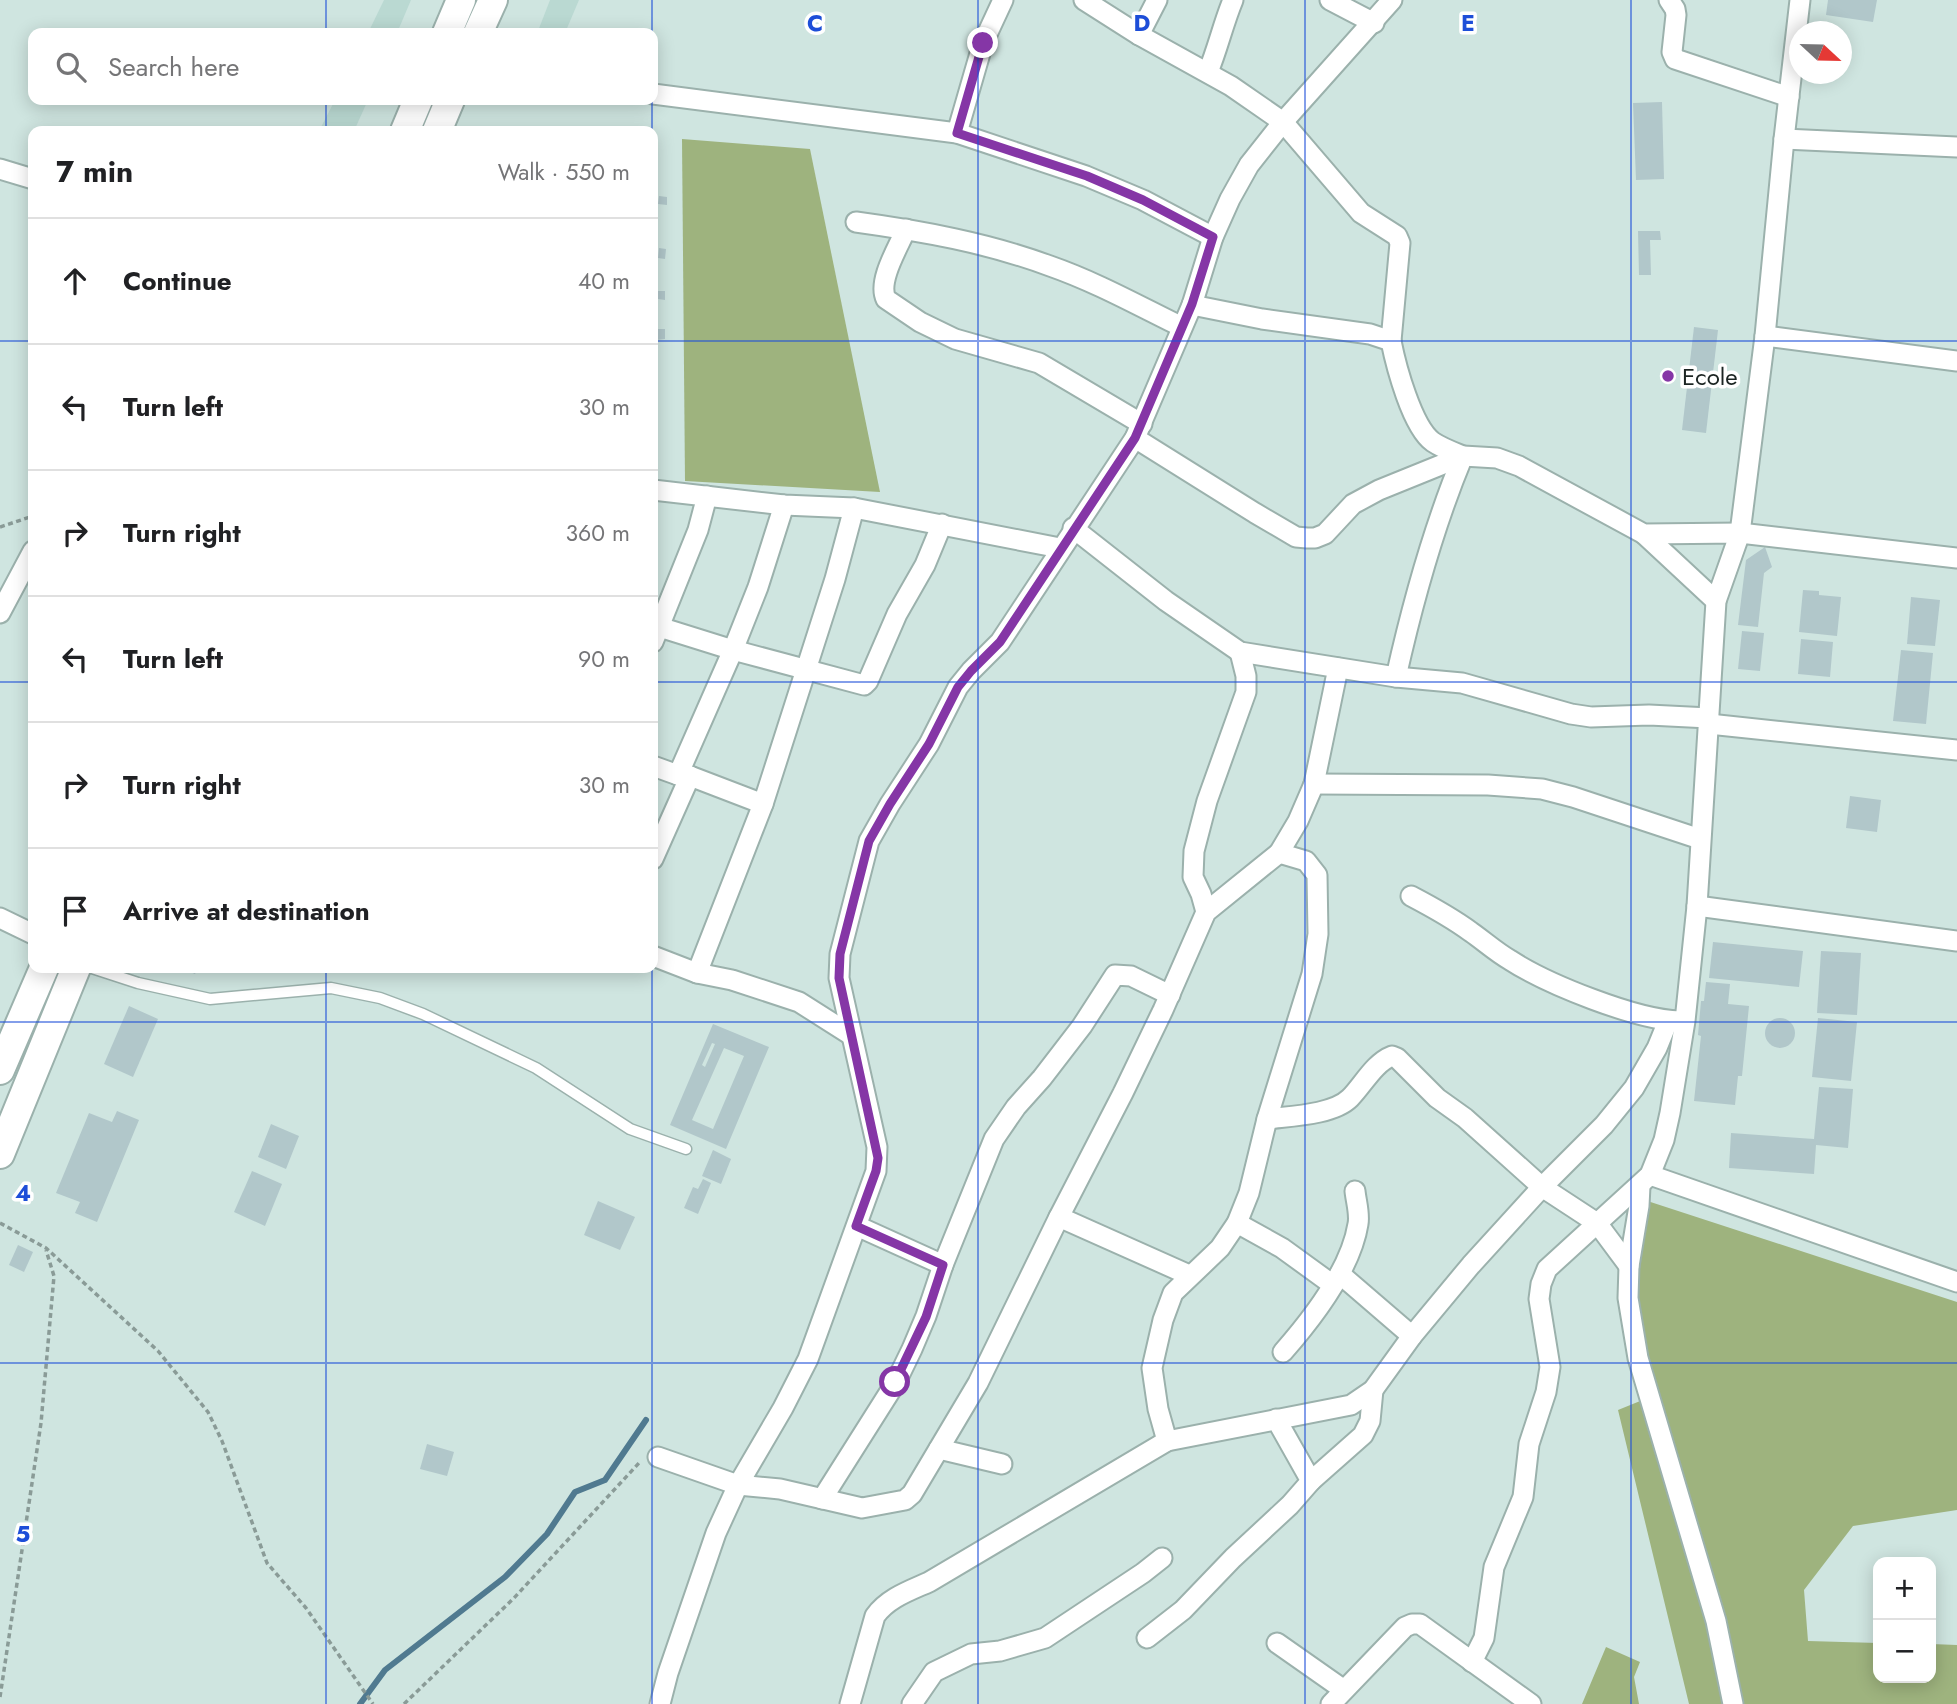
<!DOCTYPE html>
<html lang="en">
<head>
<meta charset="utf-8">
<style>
  body { margin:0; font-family:Jost,sans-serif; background:#f2f2f2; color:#202124 }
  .controls { position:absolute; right:21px; bottom:21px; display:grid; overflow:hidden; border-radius:14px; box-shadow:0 4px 18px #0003 }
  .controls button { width:63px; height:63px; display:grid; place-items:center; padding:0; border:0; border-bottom:2px solid #e0e0e0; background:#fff; color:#202124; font:35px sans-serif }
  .compass { position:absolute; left:1789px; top:21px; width:63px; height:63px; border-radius:50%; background:#fff; box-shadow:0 4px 18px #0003; rotate:112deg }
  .stop { position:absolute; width:21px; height:21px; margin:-16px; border:5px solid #8536a6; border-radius:50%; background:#fff }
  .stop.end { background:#8536a6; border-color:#fff; box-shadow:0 2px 7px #0008 }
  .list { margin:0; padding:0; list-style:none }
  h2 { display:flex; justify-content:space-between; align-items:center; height:91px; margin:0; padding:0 28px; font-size:30px }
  h2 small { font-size:23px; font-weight:400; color:#757577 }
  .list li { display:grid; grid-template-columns:46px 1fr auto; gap:21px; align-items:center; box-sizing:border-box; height:126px; padding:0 28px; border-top:2px solid #e0e0e0 }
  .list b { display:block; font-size:26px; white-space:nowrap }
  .list em { font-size:23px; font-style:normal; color:#757577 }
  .icon { flex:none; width:38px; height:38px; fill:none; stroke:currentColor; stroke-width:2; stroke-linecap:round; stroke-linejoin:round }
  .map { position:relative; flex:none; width:1957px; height:1704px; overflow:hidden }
  .search { position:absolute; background:#fff; box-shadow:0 4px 18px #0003; left:28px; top:28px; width:630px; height:77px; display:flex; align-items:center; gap:18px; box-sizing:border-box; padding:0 24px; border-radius:14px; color:#757577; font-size:26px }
  .panel { position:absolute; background:#fff; box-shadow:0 4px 18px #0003; left:28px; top:126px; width:630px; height:847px; border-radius:14px }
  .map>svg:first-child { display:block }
  .built { fill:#bad9d2 }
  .forest { fill:#9eb37e }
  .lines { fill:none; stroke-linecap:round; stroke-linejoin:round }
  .stream { stroke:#507a90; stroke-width:6 }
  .building { fill:#b1c7ca; fill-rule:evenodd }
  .lane-casing { stroke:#9bb1ac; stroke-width:13 }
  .street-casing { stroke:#9bb1ac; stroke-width:23 }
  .secondary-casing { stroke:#9bb1ac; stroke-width:32 }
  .path { stroke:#8a9b97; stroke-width:3.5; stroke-dasharray:5 3.5; stroke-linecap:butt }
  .lane { stroke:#fff; stroke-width:10 }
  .street { stroke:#fff; stroke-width:19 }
  .secondary { stroke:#fff; stroke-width:28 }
  .route { stroke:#8536a6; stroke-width:9 }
  .grid { fill:none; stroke:#1d4ed8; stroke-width:2; stroke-opacity:0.55 }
  .poi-dot { fill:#8536a6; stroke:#fff; stroke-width:2.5 }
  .labels { text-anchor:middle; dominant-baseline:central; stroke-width:7; stroke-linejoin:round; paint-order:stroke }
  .poi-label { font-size:24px; fill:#1c2523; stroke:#fff; text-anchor:start }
  .grid-label { font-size:23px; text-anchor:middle; font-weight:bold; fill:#1d4ed8; stroke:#fff; stroke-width:7; stroke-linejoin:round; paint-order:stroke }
</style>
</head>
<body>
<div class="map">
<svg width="1957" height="1704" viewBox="0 0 1957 1704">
  <rect width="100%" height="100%" fill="#cfe5e0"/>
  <g class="built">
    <polygon points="384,0 411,0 397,33 368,33"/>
    <polygon points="550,0 579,0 565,33 538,31"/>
    <polygon points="335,100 368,100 354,131 319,131"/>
  </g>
  <g class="forest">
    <polygon points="682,139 810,149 880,492 685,481"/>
    <polygon points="1626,1194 1957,1302 1957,1510 1853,1526 1804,1590 1808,1641 1878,1643 1878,1678 1931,1678 1931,1644 1957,1645 1957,1704 1689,1704 1618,1410 1650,1397 1629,1266"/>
    <polygon points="1606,1647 1640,1662 1634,1677 1639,1704 1582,1704"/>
  </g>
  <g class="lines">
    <polyline class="stream" points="360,1704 385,1670 505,1577 547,1534 575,1492 605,1480 646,1420"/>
  </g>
  <g class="building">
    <polygon points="1828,0 1877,0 1873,22 1826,15"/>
    <polygon points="1662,102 1664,179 1636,180 1633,103"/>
    <polygon points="659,196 667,197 667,205 658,204"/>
    <polygon points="1638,231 1660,231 1661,240 1650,240 1651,275 1639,275"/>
    <polygon points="659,248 666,249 665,259 658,258"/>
    <polygon points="657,291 665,291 665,300 658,299"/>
    <polygon points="1694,327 1718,330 1706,433 1682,430"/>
    <polygon points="657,329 665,329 665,339 656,340"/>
    <polygon points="1765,547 1772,567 1764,573 1758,627 1738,625 1746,560"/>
    <polygon points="1803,590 1819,591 1819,595 1841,597 1837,636 1799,632"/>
    <polygon points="1911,597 1940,600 1935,646 1907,644"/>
    <polygon points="1742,631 1764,633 1760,671 1738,669"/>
    <polygon points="1801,639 1833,642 1830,677 1798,674"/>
    <polygon points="1901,650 1933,653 1926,724 1893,721"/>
    <polygon points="1850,796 1881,800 1877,832 1846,828"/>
    <polygon points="1713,942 1803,951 1799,987 1709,978"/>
    <polygon points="1821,951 1861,953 1857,1015 1817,1013"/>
    <polygon points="180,968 198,968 195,974"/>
    <polygon points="1706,982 1730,984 1728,1004 1749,1006 1742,1076 1738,1076 1735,1105 1694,1101 1701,1036 1698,1035 1701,1001 1704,1001"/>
    <polygon points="129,1006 158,1019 133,1077 104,1064"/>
    <polygon points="1818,1018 1857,1022 1851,1081 1812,1077"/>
    <circle cx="1780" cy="1033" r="15"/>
    <path d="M713,1024L769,1047L726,1149L670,1125ZM712,1043L715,1044L705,1067L702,1065ZM724,1048L744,1056L713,1129L692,1120Z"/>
    <polygon points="1819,1087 1853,1089 1848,1148 1816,1145 1814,1174 1729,1168 1731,1133 1814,1139"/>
    <polygon points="117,1111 139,1120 97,1222 75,1213 80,1202 56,1193 89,1113 112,1122"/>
    <polygon points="271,1124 299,1136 286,1169 258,1157"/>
    <polygon points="713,1150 731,1159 721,1184 702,1176"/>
    <polygon points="252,1171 282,1184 265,1226 234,1212"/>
    <polygon points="703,1179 711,1183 698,1214 684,1208 693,1187 698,1189"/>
    <polygon points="598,1201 635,1217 620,1250 584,1235"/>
    <polygon points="18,1245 33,1252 24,1272 9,1265"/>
    <polygon points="427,1444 454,1452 447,1476 420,1469"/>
  </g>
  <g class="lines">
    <defs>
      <polyline id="lane" points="92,968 138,983 210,999 331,988 380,998 423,1014 536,1068 630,1129 686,1149"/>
      <g id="street">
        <polyline points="1084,0 1139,35 1231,86 1283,122 1361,213 1397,236 1400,243 1391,341"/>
        <polyline points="1330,0 1374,23"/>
        <polyline points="1669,0 1675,9 1676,15 1672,52 1675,59 1789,97"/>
        <polyline points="1139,35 1157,0"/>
        <path d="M1208,72C1218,48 1223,24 1233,0"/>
        <polyline points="653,94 957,133 1086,176 1143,200 1213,237"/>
        <polyline points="957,133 983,43 1003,0"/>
        <polyline points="1784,139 1957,147"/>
        <polyline points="0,169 33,179"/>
        <path d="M856,222C922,231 988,243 1050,266C1096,282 1139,306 1182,327"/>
        <path d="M906,229C899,246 877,281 886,299L920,322L955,339L1039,363L1142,424"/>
        <path d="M1192,305L1262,319L1370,334L1391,341C1396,366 1412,427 1433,442C1442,448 1453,452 1463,456C1433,528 1413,601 1396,677"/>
        <polyline points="1765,336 1957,361"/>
        <polyline points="1135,438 1255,513 1296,537 1307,538 1315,538 1325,534 1353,504 1379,490 1463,456 1497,458 1519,466 1644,534 1740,533 1957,558"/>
        <polyline points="653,490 784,505 854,508 1060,548"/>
        <polyline points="1073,528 1166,601 1240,652 1396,677 1462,683 1571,714 1591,717 1649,715 1709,718"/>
        <polyline points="1644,534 1716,601"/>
        <polyline points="0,613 33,551"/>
        <polyline points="653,625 733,650 864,685 868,681 897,614 925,565 942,524"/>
        <polyline points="653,642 698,530 707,496"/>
        <polyline points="1709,724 1957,750"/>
        <polyline points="653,766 678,775 690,776 763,804"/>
        <polyline points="678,775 733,650 758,587 784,505"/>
        <polyline points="1314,784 1488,785 1542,789 1573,797 1700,839"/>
        <polyline points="653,859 690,776"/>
        <path d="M1411,896C1432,907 1452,918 1471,932C1484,941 1496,952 1510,960C1547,984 1636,1020 1680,1021"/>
        <polyline points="1697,906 1957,941"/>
        <polyline points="1206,912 1201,894 1193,877 1194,851 1207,801 1246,692 1246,676 1240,652"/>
        <polyline points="0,918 33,934"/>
        <polyline points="653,956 697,973 732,980 799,1002 851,1035"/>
        <polyline points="697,973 763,804 835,579 854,508"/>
        <path d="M1267,1119C1290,1116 1333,1115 1350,1098C1363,1085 1374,1063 1392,1056L1397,1058L1437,1098L1465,1118L1542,1187L1597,1223L1629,1266"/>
        <polyline points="1650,1175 1957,1282"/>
        <polyline points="1640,1186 1639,1206 1629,1266 1628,1298 1638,1358 1716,1621 1733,1704"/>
        <polyline points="1059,1217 1189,1275"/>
        <polyline points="1237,1223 1282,1248 1333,1285"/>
        <polyline points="857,1226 943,1265"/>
        <polyline points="1340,1274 1412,1336"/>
        <path d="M1283,1352C1312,1319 1351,1268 1358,1224C1360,1214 1356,1201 1355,1191"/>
        <polyline points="1167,1441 1158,1409 1152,1368 1163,1320 1173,1293 1220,1248 1237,1223 1249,1193 1267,1119 1312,974 1318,934 1317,875 1306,861 1279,853"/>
        <polyline points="939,1449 1002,1464"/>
        <polyline points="658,1457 738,1485 780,1489 862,1508 905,1500 912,1494 978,1383 1059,1217 1123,1093 1163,1010 1206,912 1279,853 1298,821 1314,784 1338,668"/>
        <polyline points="1311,1481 1363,1435 1370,1421 1373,1390"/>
        <polyline points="822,1499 896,1382 912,1349 926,1316 943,1265 994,1139 1016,1107 1042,1078 1082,1026 1115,975 1131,976 1170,995"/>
        <polyline points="1147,1638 1183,1610 1233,1558 1290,1505 1311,1481 1276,1419"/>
        <polyline points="1277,1643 1344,1690"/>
        <polyline points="1472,1662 1484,1638 1494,1567 1523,1497 1529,1444 1546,1392 1550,1367 1539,1299 1541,1284 1547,1269 1650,1175 1664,1140 1670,1113 1685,1021 1697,906 1716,601 1740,533 1765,336 1784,139 1800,0"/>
        <polyline points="660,1704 668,1673 716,1533 738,1485 783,1408 808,1359 876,1171 877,1147 839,978 840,954 869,841 890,804 929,744 958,687 971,671 1000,642 1135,438 1192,305 1213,237 1230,199 1249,165 1283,122 1392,0"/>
        <path d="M850,1704L875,1616C888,1598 909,1591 929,1582L1167,1441L1351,1405L1373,1390L1412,1336L1471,1265L1542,1187L1604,1125L1634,1088L1657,1048L1668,1021"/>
        <polyline points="912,1704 934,1672 971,1654 1000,1651 1045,1638 1143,1573 1162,1558"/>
        <polyline points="1331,1704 1405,1627 1412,1624 1420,1624 1531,1704"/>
      </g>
      <g id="secondary">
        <polyline points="447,33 461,0"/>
        <polyline points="478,33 493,0"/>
        <polyline points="405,131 418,100"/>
        <polyline points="437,131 450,100"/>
        <polyline points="0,1070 44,968"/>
        <polyline points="0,1154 76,968"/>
      </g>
    </defs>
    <use href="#lane" class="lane-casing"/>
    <use href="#street" class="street-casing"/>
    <use href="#secondary" class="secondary-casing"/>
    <g class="path">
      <polyline points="0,527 33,516"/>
      <polyline points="0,1223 46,1248 158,1351 208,1412 222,1441 267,1563 306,1608 373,1704"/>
      <polyline points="0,1697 41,1423 54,1276 46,1250"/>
      <polyline points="404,1704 514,1598 639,1463"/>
    </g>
    <use href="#lane" class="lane"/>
    <use href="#street" class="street"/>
    <use href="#secondary" class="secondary"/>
  </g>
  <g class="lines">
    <polyline class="route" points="895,1382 926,1317 943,1265 856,1226 876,1171 878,1158 839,978 840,954 869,841 890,804 929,744 958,687 971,671 1000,642 1135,438 1192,304 1213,237 1143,200 1087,176 957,133 983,43"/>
  </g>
  <path class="grid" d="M326,0V33M652,0V33M978,0V1704M1305,0V1704M1631,0V1704M326,100V131M652,100V131M0,341H33M653,341H1957M0,682H33M653,682H1957M326,968V1704M652,968V1704M0,1022H1957M0,1363H1957"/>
  <circle class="poi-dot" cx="1668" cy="376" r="7"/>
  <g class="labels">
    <g class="poi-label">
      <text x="1682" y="376">Ecole</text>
    </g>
  </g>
  <g class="grid-label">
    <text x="815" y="31">C</text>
    <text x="1142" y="31">D</text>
    <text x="1468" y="31">E</text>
    <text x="23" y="1201">4</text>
    <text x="23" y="1542">5</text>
  </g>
</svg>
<div class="controls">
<button>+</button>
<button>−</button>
</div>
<svg class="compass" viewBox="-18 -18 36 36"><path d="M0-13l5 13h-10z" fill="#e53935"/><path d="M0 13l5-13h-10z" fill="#757577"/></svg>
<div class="stop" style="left:895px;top:1382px"></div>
<div class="stop end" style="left:983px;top:43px"></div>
<div class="search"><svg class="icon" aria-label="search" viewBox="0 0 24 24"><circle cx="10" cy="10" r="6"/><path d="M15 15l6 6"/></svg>Search here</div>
<section class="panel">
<h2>7 min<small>Walk · 550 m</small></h2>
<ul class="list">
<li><svg class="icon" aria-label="ahead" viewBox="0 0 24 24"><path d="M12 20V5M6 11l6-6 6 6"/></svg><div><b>Continue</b></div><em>40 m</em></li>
<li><svg class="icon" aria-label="left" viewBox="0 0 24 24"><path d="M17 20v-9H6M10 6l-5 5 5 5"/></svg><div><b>Turn left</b></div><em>30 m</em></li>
<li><svg class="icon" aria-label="right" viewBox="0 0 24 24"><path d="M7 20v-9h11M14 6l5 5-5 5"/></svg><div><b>Turn right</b></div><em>360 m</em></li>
<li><svg class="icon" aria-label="left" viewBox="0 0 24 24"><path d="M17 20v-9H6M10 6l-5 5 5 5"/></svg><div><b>Turn left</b></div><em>90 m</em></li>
<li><svg class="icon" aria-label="right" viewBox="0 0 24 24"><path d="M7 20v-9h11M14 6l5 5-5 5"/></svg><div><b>Turn right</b></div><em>30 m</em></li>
<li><svg class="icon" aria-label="arrive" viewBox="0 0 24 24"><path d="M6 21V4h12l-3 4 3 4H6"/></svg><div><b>Arrive at destination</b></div></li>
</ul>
</section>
</div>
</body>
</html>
